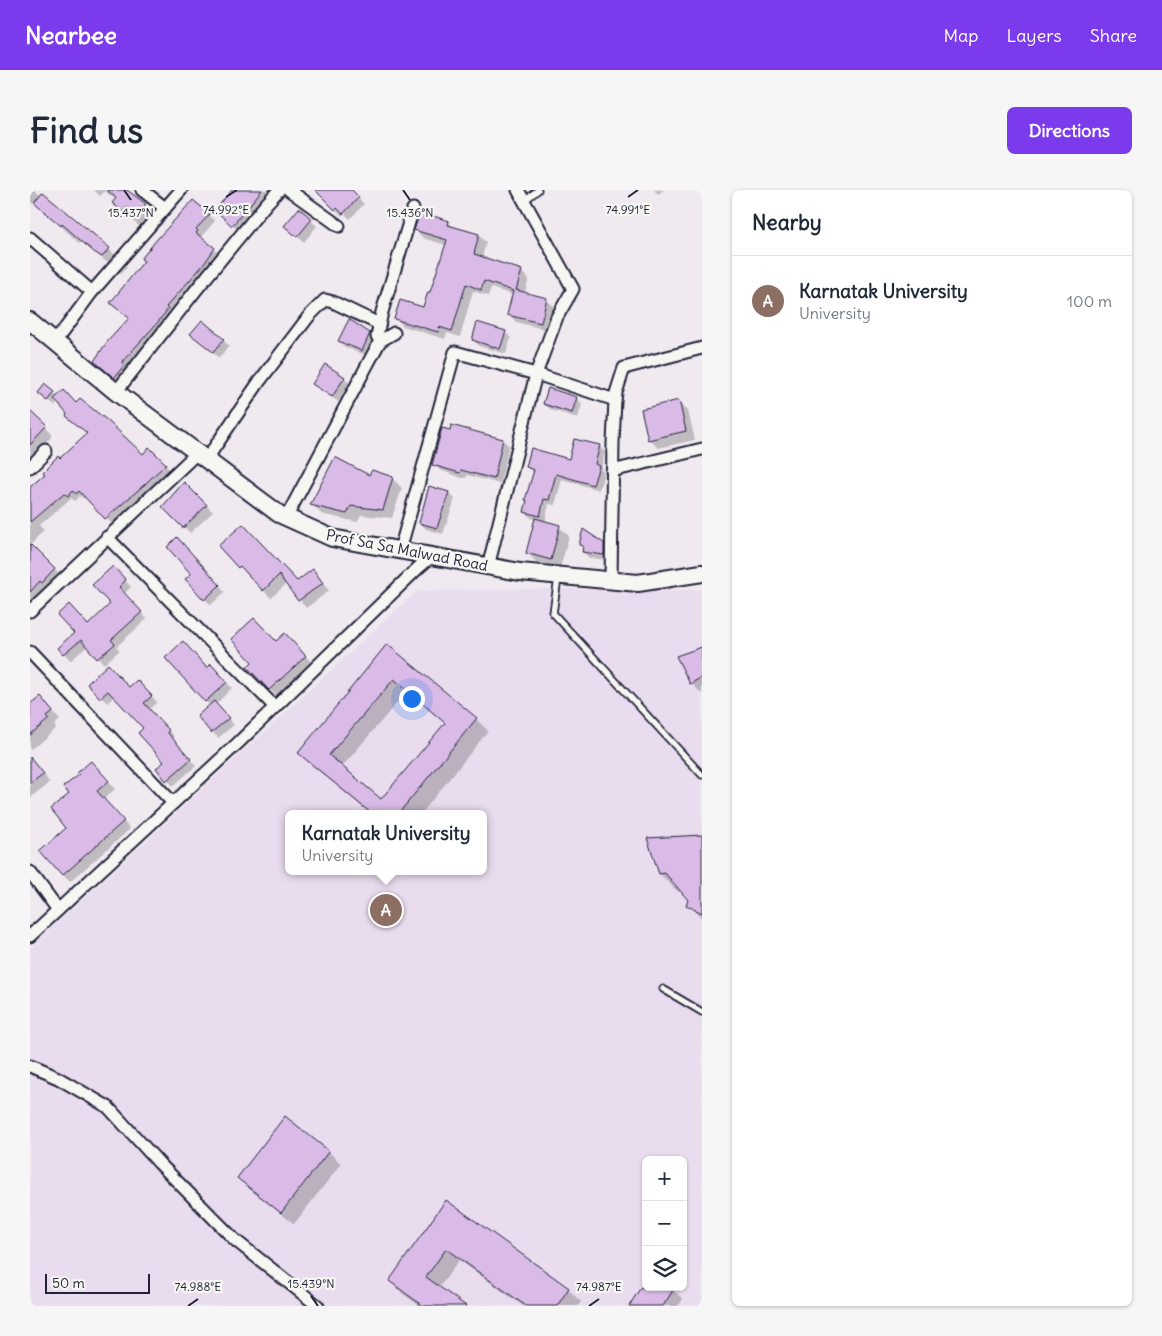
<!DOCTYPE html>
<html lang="en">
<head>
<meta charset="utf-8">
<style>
  body { margin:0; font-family:Delius,sans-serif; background:#f6f6f7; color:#1f2937 }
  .controls { position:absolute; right:15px; bottom:15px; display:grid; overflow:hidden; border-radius:8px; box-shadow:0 1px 4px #0004 }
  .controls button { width:45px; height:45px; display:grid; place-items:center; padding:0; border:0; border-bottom:1px solid #e0e1e3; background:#fff; color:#1f2937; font:25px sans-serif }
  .scale { position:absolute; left:15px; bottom:12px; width:105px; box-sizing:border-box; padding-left:5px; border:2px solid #22223b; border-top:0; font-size:14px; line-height:18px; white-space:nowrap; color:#22223b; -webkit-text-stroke:4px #f6f6f2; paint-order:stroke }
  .you { position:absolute; left:381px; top:508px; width:18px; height:18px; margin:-12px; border:4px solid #fff; border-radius:50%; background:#1a73e8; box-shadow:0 0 0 8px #1a73e833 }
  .badge { display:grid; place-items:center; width:32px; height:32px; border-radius:50%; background:#7c3aed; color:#fff; font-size:16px; font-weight:700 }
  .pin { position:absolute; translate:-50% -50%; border:2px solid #fff; box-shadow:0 1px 5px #0006 }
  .popup { position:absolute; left:255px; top:620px; width:202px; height:65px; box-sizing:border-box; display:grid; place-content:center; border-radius:8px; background:#fff; filter:drop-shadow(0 1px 4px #0005); font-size:16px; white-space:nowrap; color:#747a83 }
  .popup b { font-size:19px; color:#1f2937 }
  .popup::after { content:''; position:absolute; left:50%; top:100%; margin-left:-10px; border:10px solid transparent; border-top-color:#fff }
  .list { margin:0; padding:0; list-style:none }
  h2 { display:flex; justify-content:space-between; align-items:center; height:65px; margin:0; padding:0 20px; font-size:21px }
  h2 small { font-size:16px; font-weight:400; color:#747a83 }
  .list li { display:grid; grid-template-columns:32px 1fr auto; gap:15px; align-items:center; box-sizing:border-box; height:90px; padding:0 20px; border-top:1px solid #e0e1e3 }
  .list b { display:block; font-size:19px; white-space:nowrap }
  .list p { margin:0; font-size:16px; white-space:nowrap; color:#747a83 }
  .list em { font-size:16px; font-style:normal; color:#747a83 }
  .icon { flex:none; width:28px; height:28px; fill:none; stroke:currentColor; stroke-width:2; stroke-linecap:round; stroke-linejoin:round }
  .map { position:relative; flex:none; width:672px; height:1116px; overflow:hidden; border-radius:8px }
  header { display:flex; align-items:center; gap:30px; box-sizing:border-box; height:70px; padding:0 25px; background:#7c3aed; color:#fff }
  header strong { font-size:24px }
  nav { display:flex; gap:28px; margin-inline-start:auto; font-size:18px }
  .intro { display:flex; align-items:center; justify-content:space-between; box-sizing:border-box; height:120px; padding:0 30px }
  h1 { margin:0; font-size:35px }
  .button { padding:12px 22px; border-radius:8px; background:#7c3aed; color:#fff; font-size:18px; font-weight:700 }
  main { display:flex; gap:30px; padding:0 30px }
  aside { flex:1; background:#fff; border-radius:8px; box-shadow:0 1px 4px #0004 }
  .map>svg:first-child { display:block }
  .built { fill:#e9dcee; fill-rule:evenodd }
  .shadow { fill:#0003; fill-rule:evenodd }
  .building { fill:#dabbe8; stroke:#22223b; fill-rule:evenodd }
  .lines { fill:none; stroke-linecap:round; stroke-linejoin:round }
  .lane-casing { stroke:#22223b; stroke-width:9 }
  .street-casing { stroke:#22223b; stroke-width:15 }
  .secondary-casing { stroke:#22223b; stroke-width:20 }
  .lane { stroke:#f6f6f2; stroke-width:5.5 }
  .street { stroke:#f6f6f2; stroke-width:11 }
  .secondary { stroke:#f6f6f2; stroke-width:16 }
  .ticks { fill:none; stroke:#22223b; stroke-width:2 }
  .labels { text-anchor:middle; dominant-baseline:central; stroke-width:4.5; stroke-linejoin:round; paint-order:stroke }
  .street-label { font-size:15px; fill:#22223b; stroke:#f6f6f2 }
  .ticks-label { font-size:12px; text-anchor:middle; fill:#22223b; stroke:#f6f6f2; stroke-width:4.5; stroke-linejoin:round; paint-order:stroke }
</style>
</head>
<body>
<header>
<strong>Nearbee</strong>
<nav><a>Map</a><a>Layers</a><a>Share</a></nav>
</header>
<div class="intro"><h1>Find us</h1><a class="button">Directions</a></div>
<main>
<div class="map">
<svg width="672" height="1116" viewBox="0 0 672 1116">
  <rect width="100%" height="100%" fill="#f0eaf0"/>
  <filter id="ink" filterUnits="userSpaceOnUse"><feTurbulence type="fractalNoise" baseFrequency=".02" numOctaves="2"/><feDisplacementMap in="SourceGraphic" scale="10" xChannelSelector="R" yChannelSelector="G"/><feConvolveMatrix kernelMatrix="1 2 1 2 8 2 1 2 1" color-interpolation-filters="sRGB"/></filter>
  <g filter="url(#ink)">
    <path class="built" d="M493,399L672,400V1116H0V758L387,401ZM258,624H454V681H258ZM616,970H653V1097H616Z"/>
    <g class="shadow">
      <polygon points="0,0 5,0 11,6 13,4 79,59 97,77 91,84 51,51 49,53 4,11 3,14 0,12"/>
      <polygon points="64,0 95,0 115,15 133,33 125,41 116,34 112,39 84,13 87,9 84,7 83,8 75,1 70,6"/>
      <polygon points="143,0 159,0 153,8"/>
      <polygon points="203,0 243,0 209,41 192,26"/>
      <polygon points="287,0 320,0 334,14 320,29 314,23 312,26"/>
      <polygon points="624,0 634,0 628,4"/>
      <polygon points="269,20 287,36 274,52 262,42"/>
      <polygon points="179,25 185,31 172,46 173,48 172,49 190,65 91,193 72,177 100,129 88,119"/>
      <polygon points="418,32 426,39 448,45 456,52 452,68 492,82 499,89 494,104 517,110 524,117 518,140 486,132 479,124 483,105 461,98 458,106 443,101 430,147 417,143 415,149 373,136 366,128 394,118 401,104 416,55 393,48 386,40"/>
      <polygon points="475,142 481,148 476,164 449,156 443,150"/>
      <polygon points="339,144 345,150 338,166 315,157 309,151"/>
      <polygon points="168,150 193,150 199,156 189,168"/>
      <polygon points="296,176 321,194 308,212 284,194"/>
      <polygon points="15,196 28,207 47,215 113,266 119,259 141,281 121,301 82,334 56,306 54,309 50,306 45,311 41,308 9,336 14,341 0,355 0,299 58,244 28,212 25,216 16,209"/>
      <polygon points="546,208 552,214 548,228 521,220 514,213"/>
      <polygon points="649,212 658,221 665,250 628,258 619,249"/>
      <polygon points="0,223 22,245 22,248 5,267 0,276"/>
      <polygon points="473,250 479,256 470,294 437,285 436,288 432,288 410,280 404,274"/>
      <polygon points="569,256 575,262 571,279 574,283 569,300 532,289 525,315 519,314 515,332 529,337 539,346 530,378 506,372 497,362 506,329 501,328 495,322 504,283 497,277 540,270"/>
      <polygon points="340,287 362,288 372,298 362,328 331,325 327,332 291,324 282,314"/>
      <polygon points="155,294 183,322 160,343 134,317"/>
      <polygon points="419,303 425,309 413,344 396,339 390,333"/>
      <polygon points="573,354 579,360 579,370 559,368 553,362 554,358 550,355"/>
      <polygon points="153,355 195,402 181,415 175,409"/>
      <polygon points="0,356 31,386 0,413"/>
      <polygon points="190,356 267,392 283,381 299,401 276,418 257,393 241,408"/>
      <polygon points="83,378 101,397 94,404 117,429 86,457 90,460 74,474 58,456 40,471 29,458 58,437 81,414"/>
      <polygon points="246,453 263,453 284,475 248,508 219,477"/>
      <path d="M357,456L446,529L458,541L391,624H341L282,575L269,562ZM377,501L416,534L351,611L312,577Z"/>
      <polygon points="672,458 672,504 661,493 648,467"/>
      <polygon points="137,468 187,482 202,498 186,514 204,535 188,548 168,526 180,516"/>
      <polygon points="58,494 99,499 113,497 127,512 119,520 144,546 142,548 166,576 143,596 128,579 135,572 115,538 85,506 77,513"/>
      <polygon points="10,507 30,530 24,535 26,538 0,560 0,515"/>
      <polygon points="0,567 20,592 0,608"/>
      <polygon points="68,579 85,599 74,609 100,639 40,692 33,685 38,638"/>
      <polygon points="672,647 672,728 658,714 659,710 652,701 648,702 630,684"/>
      <polygon points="255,928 299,962 311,974 264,1034 221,1000 208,987"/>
      <polygon points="417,1012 538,1099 551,1112 548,1116 493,1116 429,1070 409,1098 434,1116 390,1116 373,1104 361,1091"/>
      <polygon points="616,1092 616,1097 643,1100 653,1109 648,1116 607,1116 603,1112"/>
    </g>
    <g class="building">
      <polygon points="77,0 97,0 116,14 106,24 97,17 93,22 82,13 86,8"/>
      <polygon points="202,0 232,0 202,36 185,20"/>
      <polygon points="285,0 322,0 329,7 313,24 307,18 305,20"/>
      <polygon points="13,2 80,58 72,67 64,62 32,34 31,36 4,13"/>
      <polygon points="163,10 180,24 166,39 168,41 166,43 185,58 174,74 136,117 138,119 128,132 92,172 95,174 84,188 64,171 77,152 99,128 80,113 114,71 111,69 128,48"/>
      <polygon points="269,18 282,29 267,47 254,36"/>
      <polygon points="390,22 419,31 418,35 449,44 444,64 492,80 486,100 517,108 511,133 477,125 483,101 454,91 451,100 436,94 422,141 409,137 408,142 364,129 370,110 393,117 398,102 400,102 417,50 384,40"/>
      <polygon points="319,129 340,143 332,161 308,151"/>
      <polygon points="172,130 194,149 183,162 160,144"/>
      <polygon points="447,132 476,141 470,159 442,150"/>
      <polygon points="295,174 315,187 302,207 282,194"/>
      <polygon points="15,194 25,202 18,211 8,203"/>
      <polygon points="518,198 547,207 542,223 513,214"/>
      <polygon points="34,200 46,213 50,209 78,231 113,264 119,257 136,274 114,295 75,329 49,301 46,304 43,300 38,306 34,303 0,332 0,297 15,284 12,282 28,266 30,268 57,243 36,226 37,224 24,209"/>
      <polygon points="649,210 656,241 618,250 611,219"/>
      <polygon points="0,221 17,237 0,255"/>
      <polygon points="421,235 473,249 464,289 431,280 430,283 402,275 412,238 420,240"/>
      <polygon points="544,249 570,255 565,274 569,276 563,295 526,284 519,310 514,309 510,326 494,322 497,310 495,310 504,280 496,277 501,258 539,269"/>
      <polygon points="305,267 339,285 342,280 363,287 353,320 321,316 317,324 280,315"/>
      <polygon points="154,292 177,315 153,338 132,317"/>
      <polygon points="399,296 419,302 407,338 389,333"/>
      <polygon points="505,328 530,335 521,370 496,363"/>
      <polygon points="213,334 267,391 283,379 293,393 268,411 249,385 233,401 210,376 208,378 188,356"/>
      <polygon points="553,339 574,353 574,365 552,362 553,356 549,355"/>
      <polygon points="147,347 190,395 174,410 155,389 161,384 137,357"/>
      <polygon points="0,354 25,379 12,393 10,391 0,402"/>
      <polygon points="83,376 96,390 89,397 112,422 81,450 85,454 67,469 51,450 33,465 27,458 44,443 27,425 39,414 58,435 80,414 62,395"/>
      <polygon points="224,428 246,451 255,443 276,466 239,500 217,477 222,472 201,449"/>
      <polygon points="153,451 177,478 181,474 197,492 175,512 135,468"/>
      <path d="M357,454L447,528L368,624H342L268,563ZM364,489L415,533L351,609L299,565Z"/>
      <polygon points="672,457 672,487 660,494 646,466"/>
      <polygon points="78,474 99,497 107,490 122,506 114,513 139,540 137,542 161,569 136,591 126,578 134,572 108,543 113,538 78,501 70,508 57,494"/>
      <polygon points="10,506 23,522 17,527 19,529 0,545 0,514"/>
      <polygon points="184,511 199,528 181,543 167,526"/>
      <polygon points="0,567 13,583 0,593"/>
      <polygon points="61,571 79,591 67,601 94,631 32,686 10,661 36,638 21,619 39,604 33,597 49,585 47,583"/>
      <polygon points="672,645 672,723 656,715 658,710 635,683 629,684 617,648"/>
      <polygon points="255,926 299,961 251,1023 207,988"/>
      <polygon points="416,1010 539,1098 527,1116 496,1116 416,1059 396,1087 436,1116 393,1116 359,1091"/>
      <polygon points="611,1097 645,1097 633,1116 599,1116"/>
    </g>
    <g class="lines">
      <defs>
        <g id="lane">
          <polyline points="494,11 508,0"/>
          <polyline points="528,388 523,423 672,585"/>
          <polyline points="633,799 672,822"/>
        </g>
        <g id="street">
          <polyline points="112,0 135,18"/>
          <polyline points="259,0 309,36"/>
          <polyline points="0,48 62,102"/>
          <polyline points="350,151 347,146 352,122 383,19"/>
          <polyline points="25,152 62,102 151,0"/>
          <polyline points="86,202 166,100 236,14 249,0"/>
          <polyline points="176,270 229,192 279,126 295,110 303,112 349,134"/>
          <polyline points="0,277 16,261"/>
          <polyline points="582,281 672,259"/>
          <polyline points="256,328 350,151 364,143"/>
          <polyline points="77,347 245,517"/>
          <polyline points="370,360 425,162 506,184 585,210"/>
          <polyline points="458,377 506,184 527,127 543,99 488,0"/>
          <polyline points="581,390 583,253 585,210 586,203 594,178 672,158"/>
          <polyline points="0,421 167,263"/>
          <polyline points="0,462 143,613"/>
          <polyline points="0,682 28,720"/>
          <polyline points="0,746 208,553 388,378 402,366"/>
          <polyline points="0,876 28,888 78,917 129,973 205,1050 288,1116"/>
        </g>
        <polyline id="secondary" points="0,131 86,202 249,324 302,348 490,382 608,393 672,383"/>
      </defs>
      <use href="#lane" class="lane-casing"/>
      <use href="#street" class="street-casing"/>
      <use href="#secondary" class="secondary-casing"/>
      <use href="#lane" class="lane"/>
      <use href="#street" class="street"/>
      <use href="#secondary" class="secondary"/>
    </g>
  </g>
  <path class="ticks" d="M94,0L101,10M373,0L380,10M196,7L207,0M598,7L608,0M281,1106L288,1116M158,1116L168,1109M559,1116L569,1109"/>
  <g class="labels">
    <g class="street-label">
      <text transform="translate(377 360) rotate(11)">Prof Sa Sa Malwad Road</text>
    </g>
  </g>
  <g class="ticks-label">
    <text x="196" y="24">74.992°E</text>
    <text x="598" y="24">74.991°E</text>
    <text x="101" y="27">15.437°N</text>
    <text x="380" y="27">15.436°N</text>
    <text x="281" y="1098">15.439°N</text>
    <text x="168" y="1101">74.988°E</text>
    <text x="569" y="1101">74.987°E</text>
  </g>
</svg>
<div class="controls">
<button>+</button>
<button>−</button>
<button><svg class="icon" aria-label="layers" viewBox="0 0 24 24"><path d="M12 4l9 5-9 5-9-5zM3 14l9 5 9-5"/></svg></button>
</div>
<div class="scale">50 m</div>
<div class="you"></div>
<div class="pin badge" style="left:356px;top:720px;background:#8d6e63">A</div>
<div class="popup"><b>Karnatak University</b>University</div>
</div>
<aside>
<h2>Nearby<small></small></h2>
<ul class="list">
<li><span class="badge" style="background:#8d6e63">A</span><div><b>Karnatak University</b><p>University</p></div><em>100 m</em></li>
</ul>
</aside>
</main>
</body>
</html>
